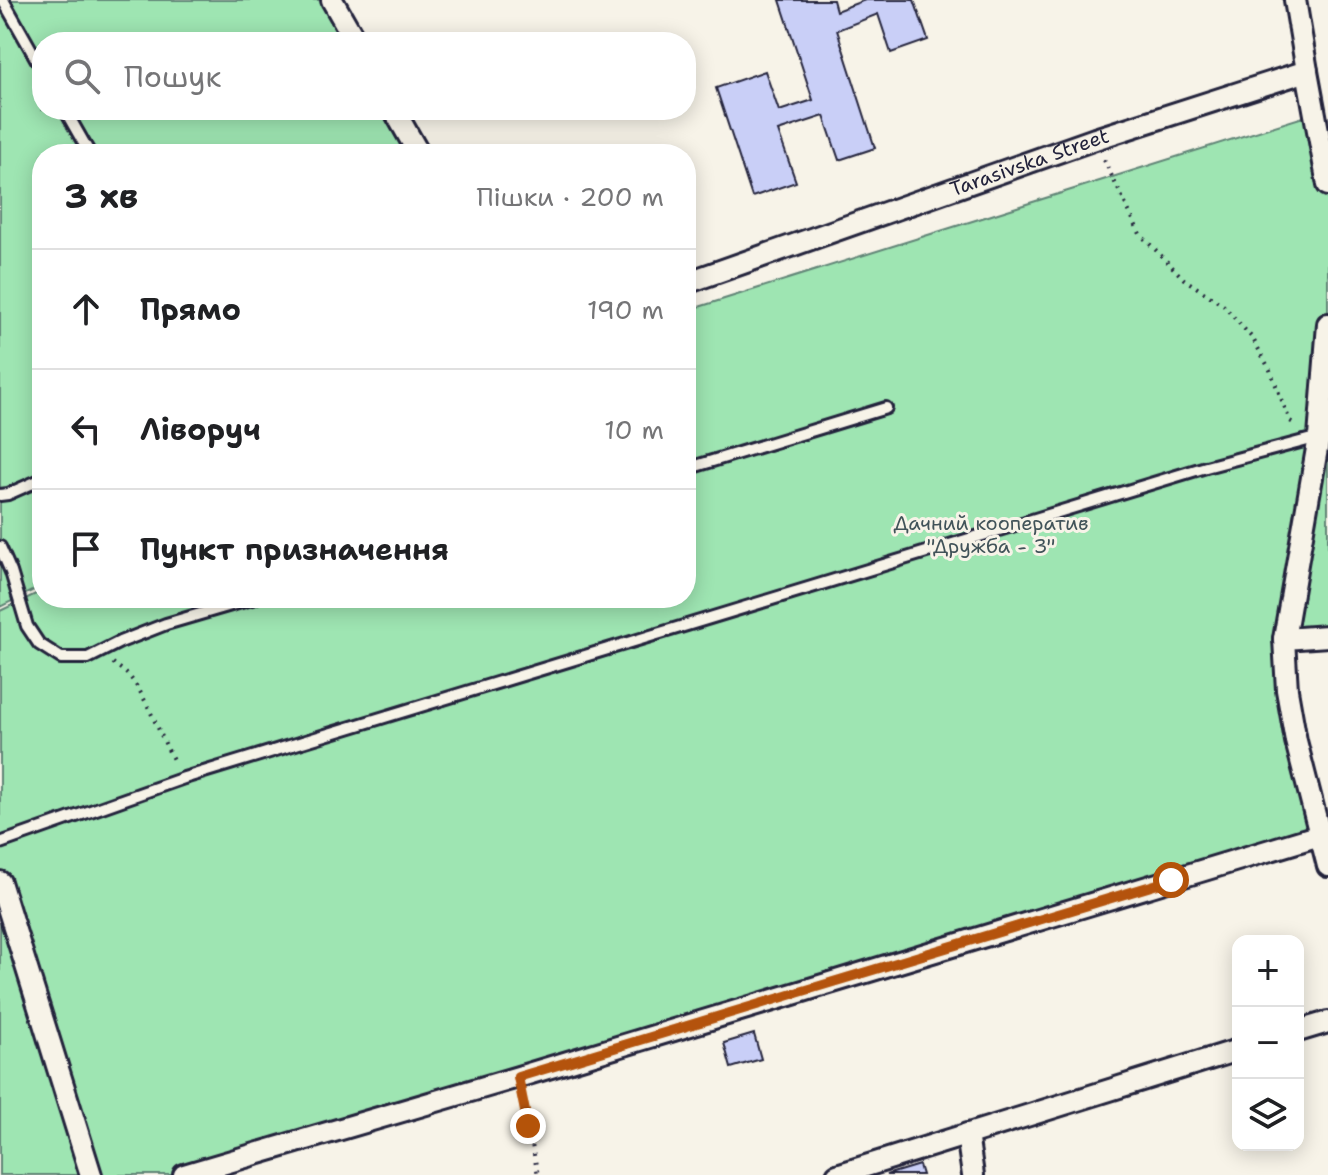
<!DOCTYPE html>
<html lang="uk">
<head>
<meta charset="utf-8">
<style>
  body { margin:0; font-family:"Shantell Sans",sans-serif; background:#f6f6f6; color:#202124 }
  .controls { position:absolute; right:24px; bottom:24px; display:grid; overflow:hidden; border-radius:16px; box-shadow:0 4px 20px #0003 }
  .controls button { width:72px; height:72px; display:grid; place-items:center; padding:0; border:0; border-bottom:2px solid #e0e0e0; background:#fff; color:#202124; font:40px sans-serif }
  .stop { position:absolute; width:24px; height:24px; margin:-18px; border:6px solid #b45309; border-radius:50%; background:#fff }
  .stop.end { background:#b45309; border-color:#fff; box-shadow:0 2px 8px #0008 }
  .list { margin:0; padding:0; list-style:none }
  h2 { display:flex; justify-content:space-between; align-items:center; height:104px; margin:0; padding:0 32px; font-size:34px }
  h2 small { font-size:26px; font-weight:400; color:#757577 }
  .list li { display:grid; grid-template-columns:52px 1fr auto; gap:24px; align-items:center; box-sizing:border-box; height:120px; padding:0 32px; border-top:2px solid #e0e0e0 }
  .list b { display:block; font-size:30px; white-space:nowrap }
  .list em { font-size:26px; font-style:normal; color:#757577 }
  .icon { flex:none; width:44px; height:44px; fill:none; stroke:currentColor; stroke-width:2; stroke-linecap:round; stroke-linejoin:round }
  .map { position:relative; flex:none; width:1328px; height:1175px; overflow:hidden }
  .search { position:absolute; background:#fff; box-shadow:0 4px 20px #0003; left:32px; top:32px; width:664px; height:88px; display:flex; align-items:center; gap:20px; box-sizing:border-box; padding:0 28px; border-radius:32px; color:#757577; font-size:30px }
  .panel { position:absolute; background:#fff; box-shadow:0 4px 20px #0003; left:32px; top:144px; width:664px; height:464px; border-radius:32px }
  .map>svg:first-child { display:block }
  .green { fill:#9ee5b2; stroke:#608476; stroke-width:2 }
  .building { fill:#c9cff7; stroke:#22223b; stroke-width:2 }
  .lines { fill:none; stroke-linecap:round; stroke-linejoin:round }
  .lane-casing { stroke:#22223b; stroke-width:16 }
  .street-casing { stroke:#22223b; stroke-width:26 }
  .path { stroke:#22223b; stroke-width:4; stroke-dasharray:2 6; stroke-linecap:butt }
  .lane { stroke:#f7f3e8; stroke-width:10 }
  .street { stroke:#f7f3e8; stroke-width:20 }
  .route { stroke:#b45309; stroke-width:10 }
  .labels { text-anchor:middle; dominant-baseline:central; stroke-width:6; stroke-linejoin:round; paint-order:stroke }
  .street-label { font-size:20px; fill:#22223b; stroke:#f7f3e8 }
  .park-label { font-size:20px; fill:#415359; stroke:#f7f3e8 }
</style>
</head>
<body>
<div class="map">
<svg width="1328" height="1175" viewBox="0 0 1328 1175">
  <rect width="100%" height="100%" fill="#f7f3e8"/>
  <filter id="ink" filterUnits="userSpaceOnUse"><feTurbulence type="fractalNoise" baseFrequency=".0125" numOctaves="2"/><feDisplacementMap in="SourceGraphic" scale="16" xChannelSelector="R" yChannelSelector="G"/><feConvolveMatrix kernelMatrix="1 2 1 2 8 2 1 2 1" color-interpolation-filters="sRGB"/></filter>
  <g filter="url(#ink)">
    <g class="green">
      <polygon points="0,0 332,0 356,42 42,42 42,110 394,110 419,154 42,154 42,586 0,607"/>
      <polygon points="1316,113 1328,185 1328,628 1284,639 1320,835 182,1175 0,1175 0,611 42,591 42,598 686,598 686,311"/>
    </g>
    <g class="building">
      <polygon points="780,0 833,0 836,11 865,0 914,0 928,40 891,53 878,14 837,30 875,148 839,160 824,116 778,131 796,182 752,197 716,88 765,71 779,111 813,100"/>
      <polygon points="754,1034 761,1059 731,1068 724,1043"/>
      <polygon points="919,1165 922,1175 886,1175"/>
    </g>
    <g class="lines">
      <defs>
        <g id="lane">
          <polyline points="3,0 42,69"/>
          <polyline points="65,110 90,154"/>
          <polyline points="686,469 886,408"/>
          <polyline points="0,495 8,494 42,479"/>
          <polyline points="0,547 11,572 27,626 39,644 61,658 88,658 120,642 166,624 255,598"/>
          <polyline points="0,843 184,778 1206,467 1319,437"/>
        </g>
        <g id="street">
          <polyline points="332,0 356,42"/>
          <polyline points="1307,71 1328,185"/>
          <polyline points="394,110 419,154"/>
          <path id="s1" d="M686,283L1095,139L1307,71L1295,0"/>
          <polyline points="1328,324 1319,437 1284,639 1287,690 1296,741 1328,866"/>
          <polyline points="1284,639 1328,636"/>
          <polyline points="0,882 91,1175"/>
          <polyline points="1298,1031 1328,1022"/>
          <polyline points="967,1134 973,1175"/>
          <polyline points="184,1175 518,1077 1320,835"/>
          <polyline points="837,1175 1238,1050"/>
        </g>
      </defs>
      <use href="#lane" class="lane-casing"/>
      <use href="#street" class="street-casing"/>
      <g class="path">
        <polyline points="1104,160 1140,234 1184,279 1223,305 1253,339 1270,370 1290,421 1297,425"/>
        <path d="M113,663C118,667 124,671 128,675C146,694 161,739 175,763"/>
        <polyline points="523,1099 538,1175"/>
      </g>
      <use href="#lane" class="lane"/>
      <use href="#street" class="street"/>
    </g>
  </g>
  <g class="lines" filter="url(#ink)">
    <polyline class="route" points="528,1126 518,1077 1171,880"/>
  </g>
  <g class="labels">
    <g class="street-label">
      <text stroke="none"><textPath href="#s1" startOffset="364">Tarasivska Street</textPath></text>
    </g>
    <g class="park-label">
      <text x="991" y="523">Дачний кооператив<tspan x="991" dy="23">"Дружба - 3"</tspan></text>
    </g>
  </g>
</svg>
<div class="controls">
<button>+</button>
<button>−</button>
<button><svg class="icon" aria-label="layers" viewBox="0 0 24 24"><path d="M12 4l9 5-9 5-9-5zM3 14l9 5 9-5"/></svg></button>
</div>
<div class="stop" style="left:1171px;top:880px"></div>
<div class="stop end" style="left:528px;top:1126px"></div>
<div class="search"><svg class="icon" aria-label="search" viewBox="0 0 24 24"><circle cx="10" cy="10" r="6"/><path d="M15 15l6 6"/></svg>Пошук</div>
<section class="panel">
<h2>3 хв<small>Пішки · 200 m</small></h2>
<ul class="list">
<li><svg class="icon" aria-label="ahead" viewBox="0 0 24 24"><path d="M12 20V5M6 11l6-6 6 6"/></svg><div><b>Прямо</b></div><em>190 m</em></li>
<li><svg class="icon" aria-label="left" viewBox="0 0 24 24"><path d="M17 20v-9H6M10 6l-5 5 5 5"/></svg><div><b>Ліворуч</b></div><em>10 m</em></li>
<li><svg class="icon" aria-label="arrive" viewBox="0 0 24 24"><path d="M6 21V4h12l-3 4 3 4H6"/></svg><div><b>Пункт призначення</b></div></li>
</ul>
</section>
</div>
</body>
</html>
